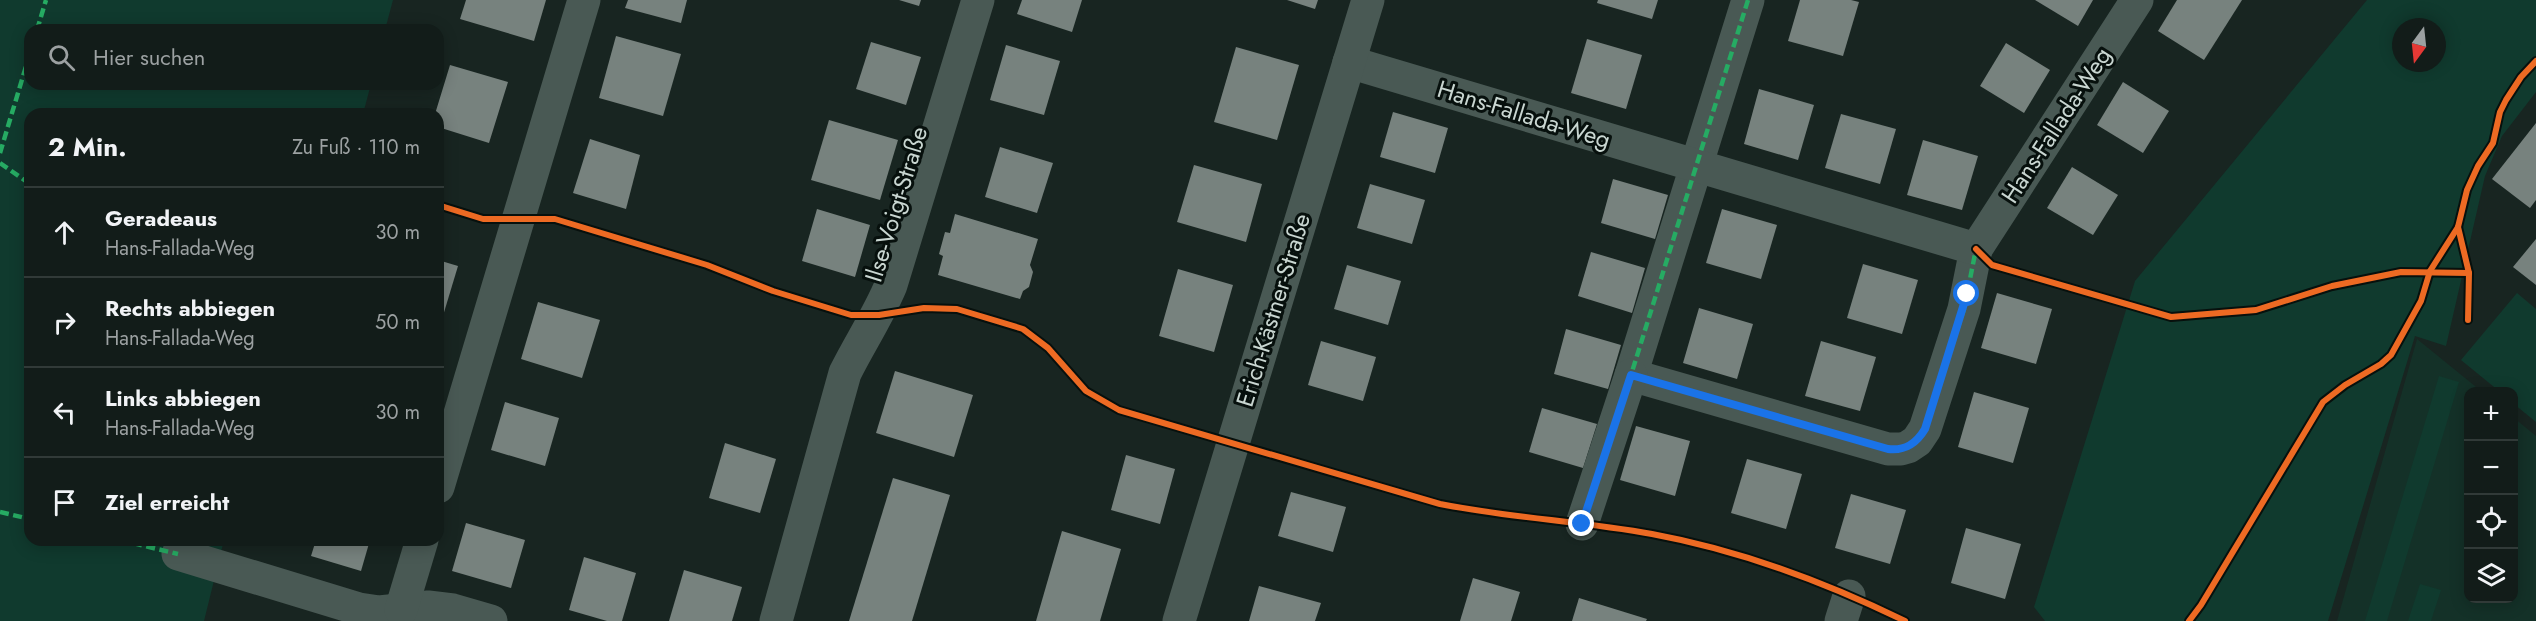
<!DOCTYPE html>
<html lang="de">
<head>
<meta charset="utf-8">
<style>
  body { margin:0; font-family:Jost,sans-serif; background:#1b2522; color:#f1f3f6 }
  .controls { position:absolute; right:18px; bottom:18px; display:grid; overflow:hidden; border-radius:12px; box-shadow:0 3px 15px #0003 }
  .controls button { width:54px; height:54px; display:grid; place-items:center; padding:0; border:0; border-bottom:2px solid #313a38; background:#121c19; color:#f1f3f6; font:30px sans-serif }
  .compass { position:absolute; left:2392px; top:18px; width:54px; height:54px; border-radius:50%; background:#121c19; box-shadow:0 3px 15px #0003; rotate:195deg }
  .stop { position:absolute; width:18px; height:18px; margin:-14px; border:4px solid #1a73e8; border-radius:50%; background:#fff }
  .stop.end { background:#1a73e8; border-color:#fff; box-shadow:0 2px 6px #0008 }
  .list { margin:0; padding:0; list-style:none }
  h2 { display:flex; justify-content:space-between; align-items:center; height:78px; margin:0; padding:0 24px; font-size:26px }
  h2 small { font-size:20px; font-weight:400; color:#9ca1a2 }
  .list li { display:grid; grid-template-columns:39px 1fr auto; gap:18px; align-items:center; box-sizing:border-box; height:90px; padding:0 24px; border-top:2px solid #313a38 }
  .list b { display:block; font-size:22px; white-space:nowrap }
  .list p { margin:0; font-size:20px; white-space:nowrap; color:#9ca1a2 }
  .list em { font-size:20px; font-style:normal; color:#9ca1a2 }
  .icon { flex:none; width:33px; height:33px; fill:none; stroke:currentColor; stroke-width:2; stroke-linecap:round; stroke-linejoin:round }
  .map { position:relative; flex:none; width:2536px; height:621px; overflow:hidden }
  .search { position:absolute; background:#121c19; box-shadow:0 3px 15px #0003; left:24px; top:24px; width:420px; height:66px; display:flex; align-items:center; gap:15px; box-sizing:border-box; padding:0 21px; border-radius:18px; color:#9ca1a2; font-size:22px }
  .panel { position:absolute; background:#121c19; box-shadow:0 3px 15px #0003; left:24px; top:108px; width:420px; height:438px; border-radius:18px }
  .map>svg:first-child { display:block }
  .built { fill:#143128 }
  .green { fill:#103a2e; fill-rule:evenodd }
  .building { fill:#77827e }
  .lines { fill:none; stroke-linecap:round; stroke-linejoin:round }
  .minor { stroke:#495954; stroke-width:33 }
  .quiet { stroke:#26ab63; stroke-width:4.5; stroke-dasharray:9 4.5; stroke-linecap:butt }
  .cycleway-casing { stroke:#07100d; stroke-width:10 }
  .cycleway { stroke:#ed6a23; stroke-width:6 }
  .route { stroke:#1a73e8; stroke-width:8 }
  .labels { text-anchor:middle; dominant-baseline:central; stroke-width:6; stroke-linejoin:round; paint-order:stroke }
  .street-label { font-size:24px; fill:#c9d6d1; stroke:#07100d }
</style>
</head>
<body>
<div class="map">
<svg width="2536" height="621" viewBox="0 0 2536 621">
  <rect width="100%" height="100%" fill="#182521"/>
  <polygon class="built" points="2417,339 2481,391 2468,392 2468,598 2514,598 2514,418 2536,436 2536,621 2337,621"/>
  <g class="green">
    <polygon points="0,0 393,0 385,30 30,30 30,84 371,84 363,114 30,114 30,540 224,540 204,621 0,621"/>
    <path d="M2367,0H2536V92L2502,136L2485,176L2446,346L2415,336L2328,621H2045L2034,607L2135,281ZM2401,27H2437V63H2401Z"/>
    <polygon points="2517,293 2536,309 2536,422 2514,404 2514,392 2499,391 2461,360"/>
    <polygon points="2439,376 2459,382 2387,621 2365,621"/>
    <polygon points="2420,584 2441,590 2431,621 2408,621"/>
  </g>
  <g class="building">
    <polygon points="466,0 546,0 534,41 460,19"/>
    <polygon points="628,0 687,0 681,23 625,8"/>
    <polygon points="899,0 921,0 919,6"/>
    <polygon points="1022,0 1082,0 1072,32 1017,14"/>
    <polygon points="1287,0 1318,0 1315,9"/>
    <polygon points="1598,0 1658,0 1652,19 1597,3"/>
    <polygon points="1800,0 1851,0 1859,2 1843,56 1788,41"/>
    <polygon points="2035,0 2093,0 2078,26"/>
    <polygon points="2177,0 2242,0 2204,60 2158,31"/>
    <polygon points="616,36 681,54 663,116 599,98"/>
    <polygon points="1587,39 1642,55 1626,109 1571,93"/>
    <polygon points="871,42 921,57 906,105 856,89"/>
    <polygon points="2006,43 2050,70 2024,113 1980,86"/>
    <polygon points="1006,45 1060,61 1044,115 990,100"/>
    <polygon points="1236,47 1299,65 1277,140 1214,122"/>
    <polygon points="450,65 508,82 489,143 438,127 438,114 435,114"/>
    <polygon points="2123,82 2169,111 2143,153 2097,125"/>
    <polygon points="1759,89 1814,105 1798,160 1744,144"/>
    <polygon points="1393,112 1448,128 1435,173 1380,157"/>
    <polygon points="1841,114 1896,129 1880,184 1825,168"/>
    <polygon points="829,120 898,140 880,200 811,180"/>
    <polygon points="2536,123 2536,200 2530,208 2492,179"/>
    <polygon points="590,139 640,155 626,209 573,193"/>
    <polygon points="1923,140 1978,156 1962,210 1907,195"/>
    <polygon points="1000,147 1053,163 1037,213 985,197"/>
    <polygon points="1194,165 1262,184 1246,242 1177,222"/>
    <polygon points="2072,167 2118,195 2093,235 2047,208"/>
    <polygon points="1613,179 1668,195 1655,239 1601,223"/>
    <polygon points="1370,184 1425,200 1412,244 1357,228"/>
    <polygon points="817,209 870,225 855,277 802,261"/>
    <polygon points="1722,209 1777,225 1761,279 1706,263"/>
    <polygon points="955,214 1038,239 1030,265 1033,272 1029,287 1023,291 1020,299 938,275 943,256 939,254 945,232 950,233"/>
    <polygon points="2536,239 2536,285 2513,267"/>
    <polygon points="1591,252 1645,268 1632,313 1578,296"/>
    <polygon points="438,260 458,266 439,329 438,329"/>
    <polygon points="1863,264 1918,280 1902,334 1847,318"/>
    <polygon points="1347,265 1401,281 1388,325 1334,309"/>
    <polygon points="1178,269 1233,285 1214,352 1159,336"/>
    <polygon points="1997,293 2052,309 2036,364 1981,348"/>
    <polygon points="538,302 600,320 582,378 521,359"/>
    <polygon points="1699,308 1753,324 1737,379 1683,363"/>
    <polygon points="1566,329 1621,345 1608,389 1554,374"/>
    <polygon points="1321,341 1376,357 1363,401 1308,385"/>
    <polygon points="1821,341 1876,357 1860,411 1805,396"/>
    <polygon points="895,371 973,395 954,457 876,433"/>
    <polygon points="1974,392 2029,408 2013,463 1958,447"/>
    <polygon points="505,402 559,418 545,466 491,450"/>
    <polygon points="1542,408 1597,424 1583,468 1529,452"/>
    <polygon points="1636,426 1690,441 1675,496 1620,480"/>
    <polygon points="725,443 776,459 760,513 709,498"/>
    <polygon points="1126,455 1175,469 1160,524 1111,510"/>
    <polygon points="1747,459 1802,474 1786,529 1731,513"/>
    <polygon points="893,478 950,495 912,621 849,621"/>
    <polygon points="1291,492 1346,507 1333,552 1278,536"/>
    <polygon points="1851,494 1906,510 1890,564 1835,548"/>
    <polygon points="466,523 525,540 511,588 452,571"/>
    <polygon points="1966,528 2021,544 2005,599 1951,583"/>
    <polygon points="1062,531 1121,549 1100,621 1036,621"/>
    <polygon points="316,540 370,540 361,571 311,556"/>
    <polygon points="584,557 636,573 622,621 607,621 569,610"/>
    <polygon points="684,570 742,587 732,621 669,621"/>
    <polygon points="1473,578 1520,592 1511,621 1460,621"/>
    <polygon points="1259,586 1321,603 1315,621 1249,621"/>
    <polygon points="1579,598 1647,619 1646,621 1572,621"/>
  </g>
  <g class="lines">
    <g class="minor">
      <polyline points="1748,0 1631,375 1888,449 1901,449 1908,447 1917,441 1925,429 1964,309 1976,249"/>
      <polyline points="1349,62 1976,249 2137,0"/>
      <polyline points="438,487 584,0"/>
      <polyline points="1582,524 1631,375"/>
      <polyline points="178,554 359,609 379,612 428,607 453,610 491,621"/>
      <polyline points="401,610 422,540"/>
      <path d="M776,621L845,373C860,343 878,316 891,285L978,0"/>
      <polyline points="1179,621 1368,0"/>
      <polyline points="1841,621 1849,596"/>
    </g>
    <g class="quiet">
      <polyline points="1748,0 1631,375 1888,449 1901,449 1908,447 1917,441 1925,429 1964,309 1976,249"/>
      <polyline points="37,30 46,0"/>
      <polyline points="0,153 30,53"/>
      <polyline points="0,163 30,184"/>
      <polyline points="0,512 30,519"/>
      <polyline points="120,540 178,554"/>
    </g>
    <defs>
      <g id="cycleway">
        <path d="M438,205L483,219H555L707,265L773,291L851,315H879L924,308L957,309L1023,329L1048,348L1086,391L1119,410L1440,504C1510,518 1581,521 1652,534C1739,550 1825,582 1905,621"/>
        <polyline points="2458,227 2469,273 2468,320"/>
        <polyline points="1976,249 1992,265 2171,317 2256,310 2332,286 2401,272 2469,273"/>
        <polyline points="2189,621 2201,605 2323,402 2345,385 2381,364 2391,355 2421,301 2430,271 2458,227 2467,190 2478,166 2493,143 2500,112 2506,100 2521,77 2536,61"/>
      </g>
    </defs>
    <use href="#cycleway" class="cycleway-casing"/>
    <use href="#cycleway" class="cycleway"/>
  </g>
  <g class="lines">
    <path class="route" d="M1582,524L1631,375L1888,449C1905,451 1916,444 1925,429L1967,294"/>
  </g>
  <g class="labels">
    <g class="street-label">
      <text transform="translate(1524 114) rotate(17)">Hans-Fallada-Weg</text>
      <text transform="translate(2056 125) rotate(-57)">Hans-Fallada-Weg</text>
      <text transform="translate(896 204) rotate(-73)">Ilse-Voigt-Straße</text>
      <text transform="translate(1273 310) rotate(-73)">Erich-Kästner-Straße</text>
    </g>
  </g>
</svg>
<div class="controls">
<button>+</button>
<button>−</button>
<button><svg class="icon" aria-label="locate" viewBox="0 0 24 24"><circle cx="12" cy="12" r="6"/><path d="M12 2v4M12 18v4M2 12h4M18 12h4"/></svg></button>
<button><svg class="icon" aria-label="layers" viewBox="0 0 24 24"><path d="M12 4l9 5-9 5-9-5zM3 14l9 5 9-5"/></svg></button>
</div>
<svg class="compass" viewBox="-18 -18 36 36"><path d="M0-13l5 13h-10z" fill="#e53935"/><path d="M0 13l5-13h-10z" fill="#9ca1a2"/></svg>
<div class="stop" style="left:1967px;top:294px"></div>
<div class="stop end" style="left:1582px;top:524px"></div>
<div class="search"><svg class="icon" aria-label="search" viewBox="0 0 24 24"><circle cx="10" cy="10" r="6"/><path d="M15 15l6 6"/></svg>Hier suchen</div>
<section class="panel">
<h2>2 Min.<small>Zu Fuß · 110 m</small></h2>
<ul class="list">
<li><svg class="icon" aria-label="ahead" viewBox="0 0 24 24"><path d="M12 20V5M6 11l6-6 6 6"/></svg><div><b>Geradeaus</b><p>Hans-Fallada-Weg</p></div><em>30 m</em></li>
<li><svg class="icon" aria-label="right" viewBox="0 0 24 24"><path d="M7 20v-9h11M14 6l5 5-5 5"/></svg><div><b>Rechts abbiegen</b><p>Hans-Fallada-Weg</p></div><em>50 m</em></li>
<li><svg class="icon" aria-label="left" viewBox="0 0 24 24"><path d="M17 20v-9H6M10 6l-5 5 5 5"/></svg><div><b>Links abbiegen</b><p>Hans-Fallada-Weg</p></div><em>30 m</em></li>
<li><svg class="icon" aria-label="arrive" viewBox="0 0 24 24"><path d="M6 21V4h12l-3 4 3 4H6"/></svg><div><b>Ziel erreicht</b></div></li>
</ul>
</section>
</div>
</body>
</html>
